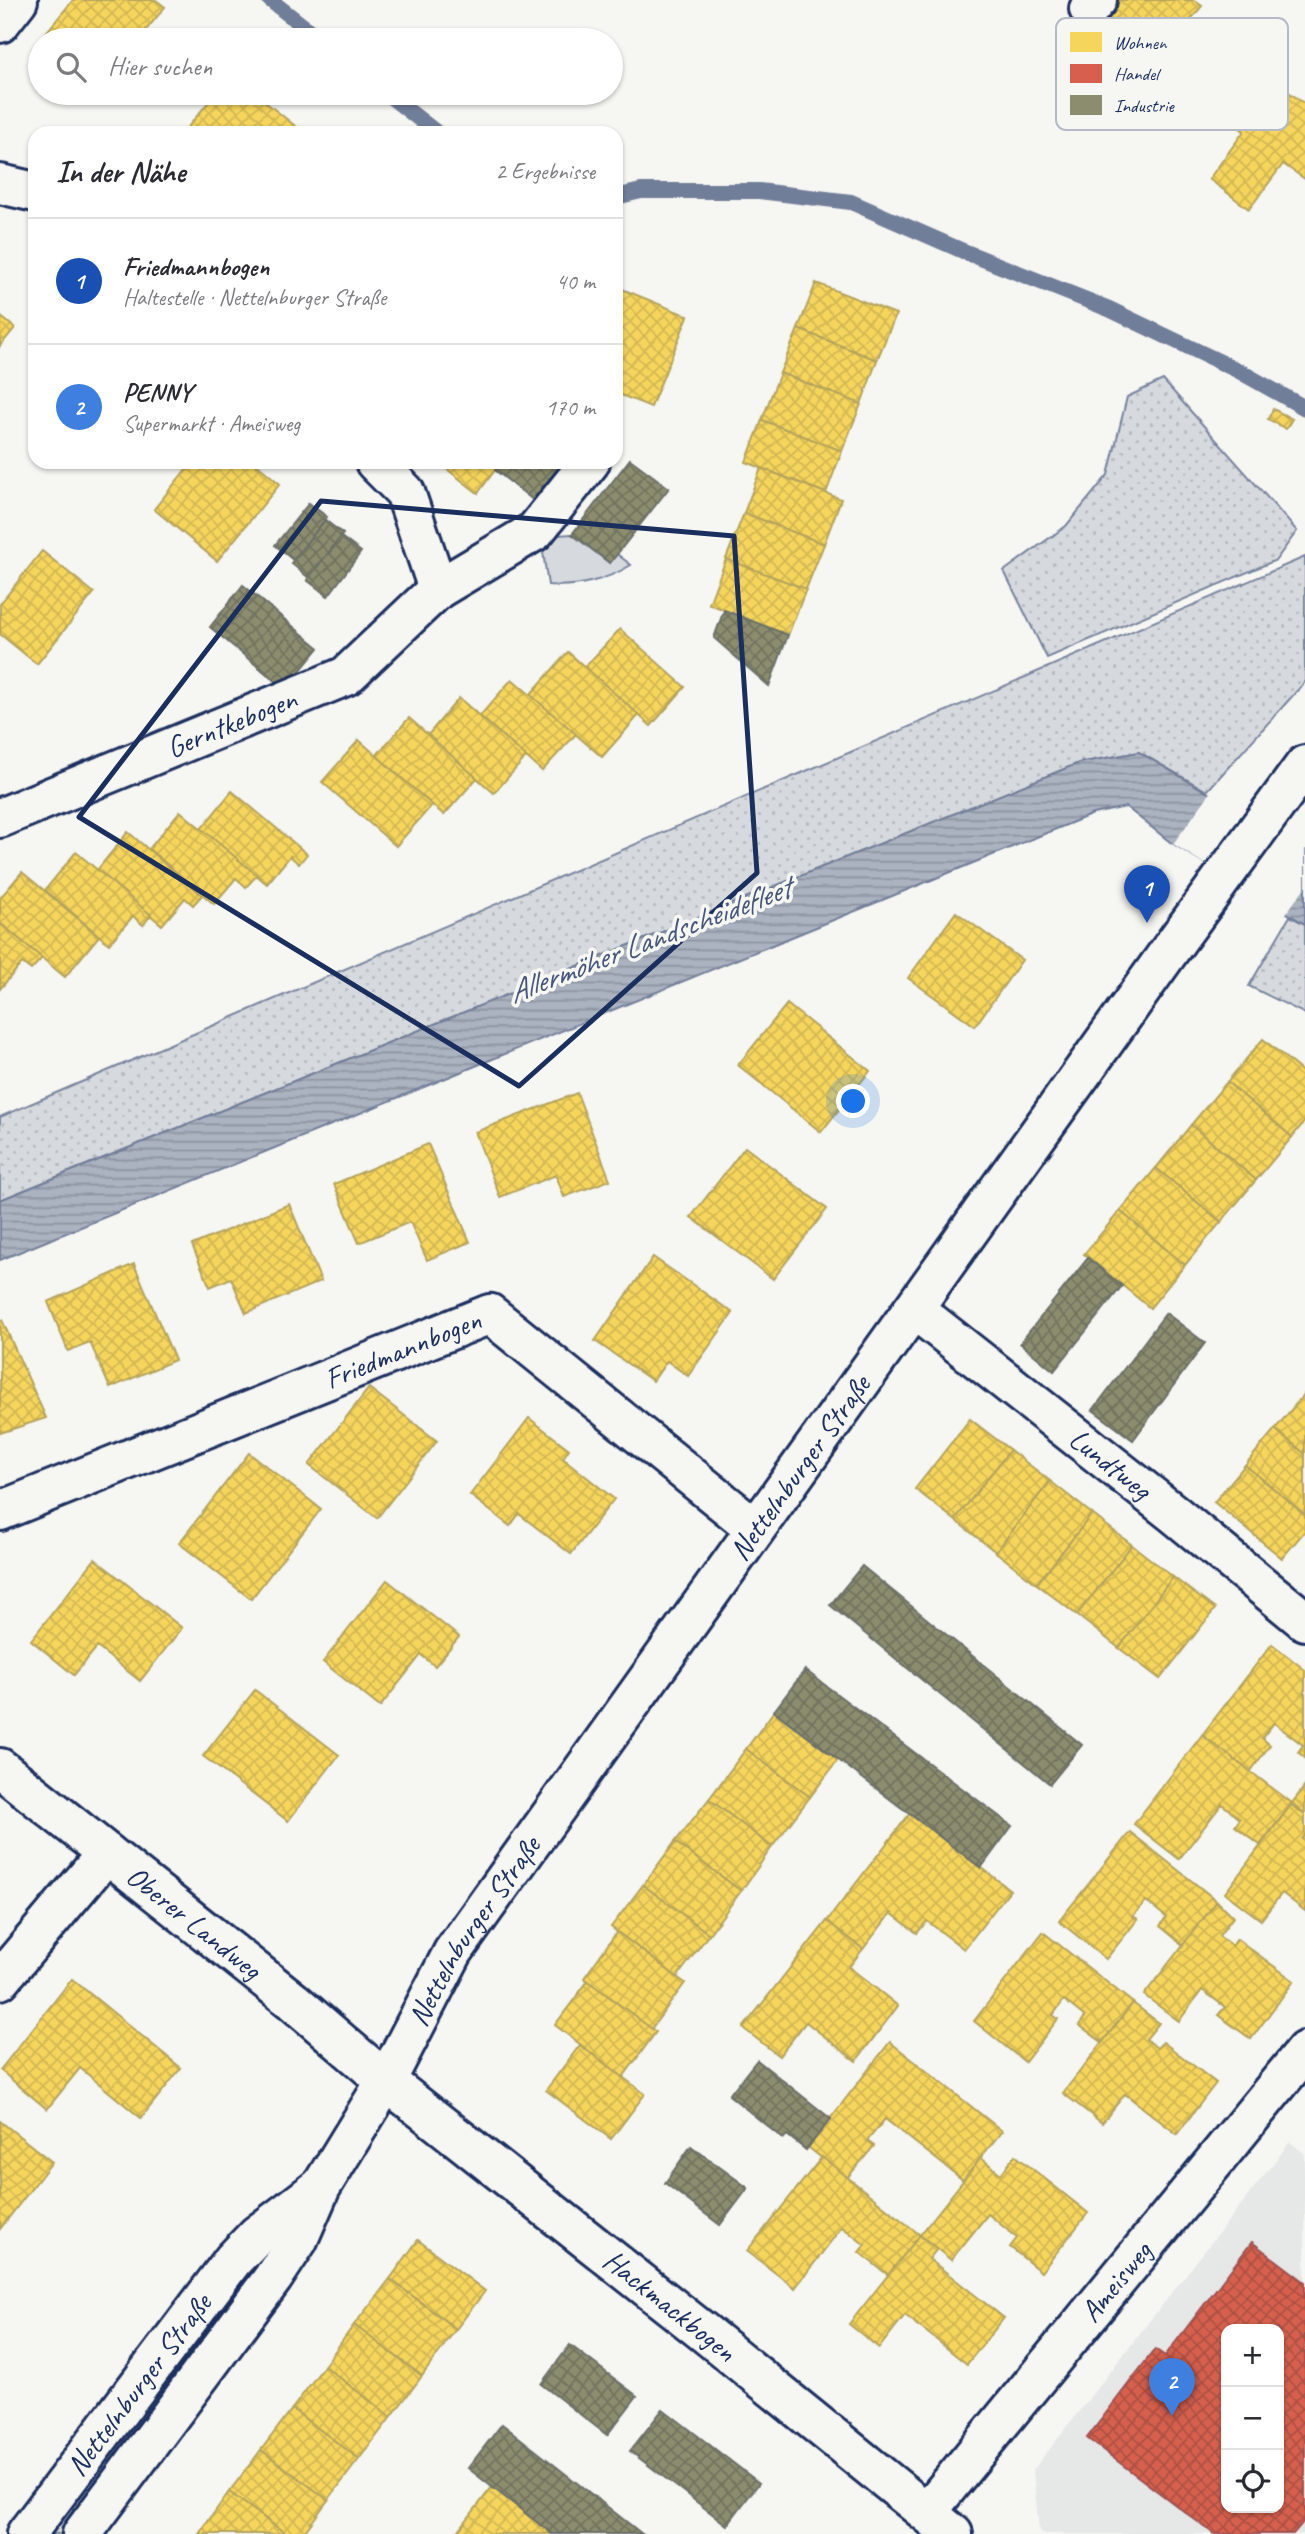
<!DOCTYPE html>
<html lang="de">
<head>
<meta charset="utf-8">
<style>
  body { margin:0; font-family:Caveat,sans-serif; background:#f2f2f3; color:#2b2b33 }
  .controls { position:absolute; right:21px; bottom:21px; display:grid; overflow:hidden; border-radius:14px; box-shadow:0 2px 5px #0004 }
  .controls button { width:63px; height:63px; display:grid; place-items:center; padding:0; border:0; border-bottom:2px solid #e1e1e2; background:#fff; color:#2b2b33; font:35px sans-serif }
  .you { position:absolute; left:854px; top:1102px; width:24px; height:24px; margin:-18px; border:5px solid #fff; border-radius:50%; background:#1a73e8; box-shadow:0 0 0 10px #1a73e833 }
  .badge { display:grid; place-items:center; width:46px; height:46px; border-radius:50%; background:#b45309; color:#fff; font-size:23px; font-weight:700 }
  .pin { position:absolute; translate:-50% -58px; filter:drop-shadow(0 2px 4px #0008) }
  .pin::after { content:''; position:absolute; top:37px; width:24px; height:21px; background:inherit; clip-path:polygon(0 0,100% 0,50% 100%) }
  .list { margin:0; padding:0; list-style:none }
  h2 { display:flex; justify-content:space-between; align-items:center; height:91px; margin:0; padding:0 28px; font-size:30px }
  h2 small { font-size:23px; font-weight:400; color:#7c7c81 }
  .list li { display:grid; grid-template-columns:46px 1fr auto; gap:21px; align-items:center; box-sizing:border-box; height:126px; padding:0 28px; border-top:2px solid #e1e1e2 }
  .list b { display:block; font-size:26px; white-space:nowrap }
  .list p { margin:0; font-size:23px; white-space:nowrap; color:#7c7c81 }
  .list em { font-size:23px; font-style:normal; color:#7c7c81 }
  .icon { flex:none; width:38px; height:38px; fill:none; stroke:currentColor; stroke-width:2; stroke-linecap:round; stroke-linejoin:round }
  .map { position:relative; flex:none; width:1305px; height:2534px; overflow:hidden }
  .search { position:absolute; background:#fff; box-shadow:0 2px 5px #0004; left:28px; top:28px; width:595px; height:77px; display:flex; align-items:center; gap:18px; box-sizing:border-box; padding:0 24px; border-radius:38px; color:#7c7c81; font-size:26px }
  .panel { position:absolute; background:#fff; box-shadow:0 2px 5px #0004; left:28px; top:126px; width:595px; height:343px; border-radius:21px }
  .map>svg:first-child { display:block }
  .built { fill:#e6e7e7; fill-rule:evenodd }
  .grass { fill:#d6d9dd; stroke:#78849e; stroke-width:2 }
  .park { fill:url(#park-dots); stroke:#78849e; stroke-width:2 }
  .water { fill:url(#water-rules); stroke:#717e99; stroke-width:2 }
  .pier { fill:#f6f6f2 }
  .homes { fill:url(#homes-cross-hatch); stroke:#b4a35d; stroke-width:2 }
  .shops { fill:url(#shops-cross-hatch); stroke:#9e5152; stroke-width:2; fill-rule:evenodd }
  .industry { fill:url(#industry-cross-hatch); stroke:#6a7069; stroke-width:2 }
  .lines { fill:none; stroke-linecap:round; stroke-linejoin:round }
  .stream { stroke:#717e99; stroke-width:16 }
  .minor-casing { stroke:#1b2f5e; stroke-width:44 }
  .minor { stroke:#f6f6f2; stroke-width:38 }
  .marked { fill:none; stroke:#1b2f5e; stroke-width:5; stroke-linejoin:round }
  .labels { text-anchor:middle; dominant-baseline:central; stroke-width:7; stroke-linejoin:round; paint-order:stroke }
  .street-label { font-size:30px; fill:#1b2f5e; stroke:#f6f6f2 }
  .water-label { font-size:32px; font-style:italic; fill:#46567b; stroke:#f6f6f2 }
  .key { fill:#f6f6f2; stroke:#b4bac6; stroke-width:2 }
  .key-label { font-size:19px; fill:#1b2f5e }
</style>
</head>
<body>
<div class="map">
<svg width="1305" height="2534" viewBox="0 0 1305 2534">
  <defs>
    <pattern id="park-dots" width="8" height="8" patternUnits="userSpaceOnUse" patternTransform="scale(1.75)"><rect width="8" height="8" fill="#d6d9dd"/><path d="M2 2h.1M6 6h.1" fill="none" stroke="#b7bbc0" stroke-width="1.8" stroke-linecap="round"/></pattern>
    <pattern id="water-rules" width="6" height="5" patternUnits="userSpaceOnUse" patternTransform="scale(1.75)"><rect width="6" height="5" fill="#abb2c0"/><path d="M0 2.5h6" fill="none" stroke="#8a919f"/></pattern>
    <pattern id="homes-cross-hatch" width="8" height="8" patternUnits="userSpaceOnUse" patternTransform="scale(1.75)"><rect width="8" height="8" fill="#f6d55c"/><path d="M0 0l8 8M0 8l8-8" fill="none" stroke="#d2b752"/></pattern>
    <pattern id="shops-cross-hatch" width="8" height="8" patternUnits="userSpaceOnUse" patternTransform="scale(1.75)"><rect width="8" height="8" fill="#d6604d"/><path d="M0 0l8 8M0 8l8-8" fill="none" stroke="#ad5043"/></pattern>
    <pattern id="industry-cross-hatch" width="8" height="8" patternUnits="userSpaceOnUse" patternTransform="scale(1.75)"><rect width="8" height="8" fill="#8c8c6e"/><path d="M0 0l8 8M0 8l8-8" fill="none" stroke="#72735e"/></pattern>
  </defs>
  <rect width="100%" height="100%" fill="#f6f6f2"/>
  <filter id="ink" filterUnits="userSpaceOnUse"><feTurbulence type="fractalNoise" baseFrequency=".0143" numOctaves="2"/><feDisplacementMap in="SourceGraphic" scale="14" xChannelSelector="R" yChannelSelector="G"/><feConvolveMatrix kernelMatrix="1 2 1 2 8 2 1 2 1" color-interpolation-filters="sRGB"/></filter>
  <g filter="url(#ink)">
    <path class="built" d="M1290,2142L1305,2154V2534H1043L1039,2531L1033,2470ZM1226,2329H1279V2508H1226Z"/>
    <g class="grass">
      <path d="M572,534L609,563L617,554L631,565C607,580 576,588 548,585L543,552L558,535Z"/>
      <polygon points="258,2255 263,2258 261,2263 65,2534 48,2534"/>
    </g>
    <g class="park">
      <polygon points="1163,380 1297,531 1276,560 1047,658 1004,571 1066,526 1108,475 1127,397"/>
      <polygon points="1305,557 1305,682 1207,791 1139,752 1079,763 0,1200 0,1117"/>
      <polygon points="1290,916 1305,924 1305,1014 1249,986"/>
    </g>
    <polygon class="water" points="1139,752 1305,850 1305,924 1170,842 1126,807 1093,814 0,1260 0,1200 1079,763"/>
    <polygon class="pier" points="1211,792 1305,848 1305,887 1285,915 1173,844"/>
    <g class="homes">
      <polygon points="73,0 156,0 165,7 138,40 40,40"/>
      <polygon points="1120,0 1194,0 1202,6 1144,77 1092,34"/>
      <polygon points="40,40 40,56 32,50"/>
      <polygon points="1256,68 1305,104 1305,179 1283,164 1249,209 1209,179 1244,131 1222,115"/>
      <polygon points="216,93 254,93 304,133 183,133"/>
      <polygon points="816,283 896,314 877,360 798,329"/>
      <polygon points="622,289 688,316 651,407 616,393 616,302"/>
      <polygon points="0,316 15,328 0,346"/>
      <polygon points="798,329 877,360 861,404 780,373"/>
      <polygon points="780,373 861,404 842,451 762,420"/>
      <polygon points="1273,409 1292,419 1286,429 1268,419"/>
      <polygon points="762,420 842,451 826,493 746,462"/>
      <polygon points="192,462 254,462 280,484 217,561 154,509"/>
      <polygon points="453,462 501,462 478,493 448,470"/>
      <polygon points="761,468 841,499 824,544 744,513"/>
      <polygon points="744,513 824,544 806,589 726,559"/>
      <polygon points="42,551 94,593 37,664 0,634 0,604"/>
      <polygon points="726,559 806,589 788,635 709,604"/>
      <polygon points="620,629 685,687 651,726 585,667"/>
      <polygon points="568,652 639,715 602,757 530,695"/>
      <polygon points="512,679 576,734 542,771 480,716"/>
      <polygon points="459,698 526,757 494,793 428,735"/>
      <polygon points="409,718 477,778 444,815 376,756"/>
      <polygon points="359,740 432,805 396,846 322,782"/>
      <polygon points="232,791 307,854 299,864 290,856 267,884 201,829"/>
      <polygon points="180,811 257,875 246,887 236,878 214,904 149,849"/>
      <polygon points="128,832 202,895 193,905 185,898 162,925 97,870"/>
      <polygon points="76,852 151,915 143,925 133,916 109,944 45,890"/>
      <polygon points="22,872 99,936 65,977 0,923 0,898"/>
      <polygon points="956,912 1022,960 975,1026 908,978"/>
      <polygon points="0,923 42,958 31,970 22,963 0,989"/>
      <polygon points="787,1004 870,1071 821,1132 738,1065"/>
      <polygon points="1263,1039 1305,1074 1305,1121 1292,1137 1227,1082"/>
      <polygon points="1227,1082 1292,1137 1256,1180 1191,1125"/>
      <polygon points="577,1093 610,1180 564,1197 556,1175 500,1197 475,1132"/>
      <polygon points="1191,1125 1256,1180 1221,1222 1156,1168"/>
      <polygon points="428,1144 470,1242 427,1260 410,1222 359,1243 334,1184"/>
      <polygon points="745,1147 827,1209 773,1279 691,1217"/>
      <polygon points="1156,1168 1221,1222 1185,1265 1120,1211"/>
      <polygon points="289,1204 321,1281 246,1313 231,1278 210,1287 192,1245"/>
      <polygon points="1120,1211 1185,1265 1150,1308 1084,1254"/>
      <polygon points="653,1257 733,1313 688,1376 667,1361 653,1381 595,1341"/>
      <polygon points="134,1264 175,1360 110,1388 90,1342 68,1351 48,1302"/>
      <polygon points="0,1320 2,1320 46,1418 0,1433"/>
      <polygon points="369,1388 437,1441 377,1518 309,1465"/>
      <polygon points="1305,1393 1305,1454 1275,1429"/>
      <polygon points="529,1418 569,1449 563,1458 614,1499 571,1554 519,1514 510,1526 470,1495"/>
      <polygon points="970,1419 1010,1450 955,1520 915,1489"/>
      <polygon points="1275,1429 1305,1454 1305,1515 1245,1465"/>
      <polygon points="1010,1450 1050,1481 996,1552 955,1520"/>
      <polygon points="249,1453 321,1509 251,1599 179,1543"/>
      <polygon points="1245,1465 1305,1515 1305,1531 1282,1558 1214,1502"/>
      <polygon points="1050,1481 1092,1514 1037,1584 996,1552"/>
      <polygon points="1092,1514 1132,1545 1077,1615 1037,1584"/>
      <polygon points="1132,1545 1173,1577 1119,1648 1077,1615"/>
      <polygon points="95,1559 182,1628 140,1681 97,1647 74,1675 31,1640"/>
      <polygon points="1173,1577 1215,1609 1160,1679 1119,1648"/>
      <polygon points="387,1580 459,1637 435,1666 421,1655 380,1707 323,1662"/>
      <polygon points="1272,1644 1305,1670 1305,1758 1298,1752 1303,1745 1274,1723 1262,1738 1270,1745 1250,1772 1202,1735"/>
      <polygon points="255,1690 339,1755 288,1821 203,1756"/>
      <polygon points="774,1711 838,1760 810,1797 746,1749"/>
      <polygon points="1202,1735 1292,1803 1260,1845 1235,1826 1240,1819 1222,1804 1179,1859 1134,1824"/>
      <polygon points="746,1749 810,1797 772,1847 709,1799"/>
      <polygon points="1305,1786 1305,1814 1292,1803"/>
      <polygon points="709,1799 772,1847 741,1891 675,1842"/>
      <polygon points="1291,1805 1305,1815 1305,1836 1302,1839 1305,1841 1305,1911 1282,1893 1261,1920 1225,1893"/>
      <polygon points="911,1812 1010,1890 964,1949 927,1921 917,1933 891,1913 863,1949 827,1921"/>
      <polygon points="1130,1832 1217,1901 1183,1945 1160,1926 1166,1917 1146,1901 1133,1916 1138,1919 1106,1959 1059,1921"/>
      <polygon points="675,1842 741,1891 709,1934 643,1885"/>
      <polygon points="643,1885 709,1934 677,1977 611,1927"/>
      <polygon points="1217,1901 1233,1917 1219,1936 1232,1946 1237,1939 1294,1981 1251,2039 1218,2015 1225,2007 1202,1990 1179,2021 1144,1995"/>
      <polygon points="827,1921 863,1949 849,1967 898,2006 856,2061 806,2022 779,2056 743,2028"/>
      <polygon points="617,1932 685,1983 651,2029 584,1978"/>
      <polygon points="1043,1932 1133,2003 1102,2042 1079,2025 1085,2017 1064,2000 1053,2015 1058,2019 1025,2062 974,2021"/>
      <polygon points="72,1979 181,2068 141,2118 80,2068 47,2109 0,2070"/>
      <polygon points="588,1981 656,2032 623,2077 555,2025"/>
      <polygon points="1133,2003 1159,2023 1146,2039 1157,2048 1163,2042 1216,2083 1177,2134 1125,2094 1102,2123 1063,2093"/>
      <polygon points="890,2042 1002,2131 963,2180 885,2119 867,2141 874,2146 847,2178 808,2147"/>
      <polygon points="580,2045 645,2094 611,2139 546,2090"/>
      <polygon points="0,2121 52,2162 0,2229"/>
      <polygon points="1015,2155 1088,2213 1041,2272 1010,2247 1017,2238 988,2214 951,2260 920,2235 981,2158 1001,2174"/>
      <polygon points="822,2157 920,2235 888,2275 859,2252 865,2245 842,2227 795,2288 747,2251"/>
      <polygon points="920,2235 937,2249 929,2259 1004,2318 967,2364 905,2315 879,2348 849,2324"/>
      <polygon points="418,2240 485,2291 456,2329 390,2279"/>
      <polygon points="390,2279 456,2329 422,2376 354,2325"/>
      <polygon points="354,2325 422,2376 391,2417 324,2366"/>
      <polygon points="324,2366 391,2417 359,2459 292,2409"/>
      <polygon points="292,2409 359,2459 328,2500 261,2450"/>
      <polygon points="261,2450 328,2500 303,2534 286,2534 229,2492"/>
      <polygon points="492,2487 551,2533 550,2534 456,2534"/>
      <polygon points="229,2492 286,2534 199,2534"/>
    </g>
    <path class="shops" d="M1252,2242L1305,2282V2520L1293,2534H1214L1087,2438L1155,2349L1165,2356ZM1226,2329H1279V2508H1226Z"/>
    <g class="industry">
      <polygon points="630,459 669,488 610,563 572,534"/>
      <polygon points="501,462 563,462 533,500 495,470"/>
      <polygon points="309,503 327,517 293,560 275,545"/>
      <polygon points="325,520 343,534 309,578 291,563"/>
      <polygon points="341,537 361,552 328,596 307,580"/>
      <polygon points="243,585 319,648 285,689 210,627"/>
      <polygon points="724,610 788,635 769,686 714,638"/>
      <polygon points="1088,1258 1122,1286 1054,1371 1020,1343"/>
      <polygon points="1166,1313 1205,1343 1133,1440 1093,1410"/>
      <polygon points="862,1566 1082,1745 1050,1784 830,1605"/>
      <polygon points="805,1670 1012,1826 981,1868 774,1711"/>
      <polygon points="757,2060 831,2119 806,2150 787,2135 783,2139 729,2095"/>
      <polygon points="691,2146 748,2188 720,2225 665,2183"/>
      <polygon points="570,2345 637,2396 607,2435 541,2384"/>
      <polygon points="663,2409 759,2483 727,2525 630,2451"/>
      <polygon points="502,2424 642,2534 552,2534 492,2487 468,2468"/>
    </g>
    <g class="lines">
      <g class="stream">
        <polyline points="270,0 321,40"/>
        <polyline points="386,93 437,133"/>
        <polyline points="616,197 641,191 759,191 851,202 963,251 1109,309 1239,371 1305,408"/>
      </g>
      <defs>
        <g id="minor">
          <polyline points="1089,9 1097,0"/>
          <polyline points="0,23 18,0"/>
          <polyline points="0,184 35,192"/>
          <polyline points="375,462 405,492 438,589"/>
          <path id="s1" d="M0,818L346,676L438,589L535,531L590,462"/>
          <path id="s2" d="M914,1309L1173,1513L1305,1621"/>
          <path id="s3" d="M0,1511L490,1314L755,1528"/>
          <path id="s4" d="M0,1768L293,2001L386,2081L706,2334L953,2534"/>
          <polyline points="0,1980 107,1853"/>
          <path id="s5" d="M927,2512L1305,2051"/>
          <path id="s6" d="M26,2534L233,2260L257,2235L319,2188"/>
          <path id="s7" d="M82,2534L273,2278L298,2240L321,2187L386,2081L453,1952L1180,936L1305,765"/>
        </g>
      </defs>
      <use href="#minor" class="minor-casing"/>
      <use href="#minor" class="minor"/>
    </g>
  </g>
  <path class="marked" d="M321,501L734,536L757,873L519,1086L79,817Z"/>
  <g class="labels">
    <g class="street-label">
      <text stroke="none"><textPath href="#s1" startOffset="250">Gerntkebogen</textPath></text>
      <text stroke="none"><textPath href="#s3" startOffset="434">Friedmannbogen</textPath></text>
      <text stroke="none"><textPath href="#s2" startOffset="250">Lundtweg</textPath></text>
      <text stroke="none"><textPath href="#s7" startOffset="1288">Nettelnburger Straße</textPath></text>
      <text stroke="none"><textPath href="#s4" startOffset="248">Oberer Landweg</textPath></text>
      <text stroke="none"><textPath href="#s7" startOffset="721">Nettelnburger Straße</textPath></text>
      <text stroke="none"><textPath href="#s5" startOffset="298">Ameisweg</textPath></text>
      <text stroke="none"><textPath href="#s4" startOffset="859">Hackmackbogen</textPath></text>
      <text stroke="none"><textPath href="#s6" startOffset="187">Nettelnburger Straße</textPath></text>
    </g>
    <g class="water-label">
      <text transform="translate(649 940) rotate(-21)">Allermöher Landscheidefleet</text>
    </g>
  </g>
  <rect x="1056" y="18" width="232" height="112" rx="10" class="key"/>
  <rect x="1070" y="32" width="32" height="20" fill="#f6d55c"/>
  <rect x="1070" y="64" width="32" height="19" fill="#d6604d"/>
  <rect x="1070" y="95" width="32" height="20" fill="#8c8c6e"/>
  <g class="key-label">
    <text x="1114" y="49">Wohnen</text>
    <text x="1114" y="80">Handel</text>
    <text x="1114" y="112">Industrie</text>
  </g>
</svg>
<div class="controls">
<button>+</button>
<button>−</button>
<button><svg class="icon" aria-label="locate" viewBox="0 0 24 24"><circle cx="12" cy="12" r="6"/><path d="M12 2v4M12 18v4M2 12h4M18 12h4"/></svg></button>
</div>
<div class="you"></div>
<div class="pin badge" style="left:1147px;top:923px;background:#1a4fb4">1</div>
<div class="pin badge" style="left:1172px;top:2416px;background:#3f7fe0">2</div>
<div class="search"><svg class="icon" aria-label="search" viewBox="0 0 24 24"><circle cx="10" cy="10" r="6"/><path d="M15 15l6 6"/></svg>Hier suchen</div>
<section class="panel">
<h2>In der Nähe<small>2 Ergebnisse</small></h2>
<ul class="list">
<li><span class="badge" style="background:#1a4fb4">1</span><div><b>Friedmannbogen</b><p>Haltestelle · Nettelnburger Straße</p></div><em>40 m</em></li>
<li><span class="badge" style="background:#3f7fe0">2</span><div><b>PENNY</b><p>Supermarkt · Ameisweg</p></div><em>170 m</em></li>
</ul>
</section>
</div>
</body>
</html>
